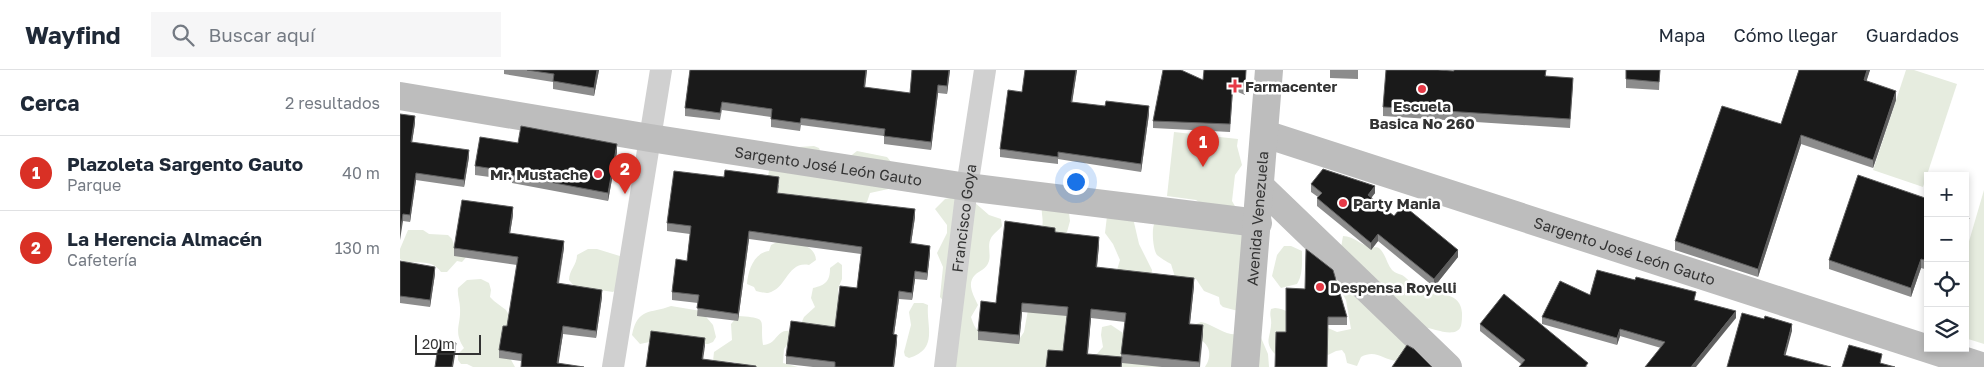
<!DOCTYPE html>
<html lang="es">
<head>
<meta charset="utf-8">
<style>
  body { margin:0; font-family:"Golos Text",sans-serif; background:#f6f6f7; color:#1f2937 }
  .controls { position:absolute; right:15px; bottom:15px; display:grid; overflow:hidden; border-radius:0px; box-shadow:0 2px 8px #0003 }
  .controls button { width:45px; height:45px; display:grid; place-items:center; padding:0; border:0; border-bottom:1px solid #e0e1e3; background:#fff; color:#1f2937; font:25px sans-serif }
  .scale { position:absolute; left:15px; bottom:12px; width:66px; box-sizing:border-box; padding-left:5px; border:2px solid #333; border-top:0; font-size:14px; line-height:18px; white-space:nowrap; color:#333; -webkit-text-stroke:4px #fff; paint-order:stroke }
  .you { position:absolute; left:675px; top:111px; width:18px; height:18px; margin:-12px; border:4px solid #fff; border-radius:50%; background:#1a73e8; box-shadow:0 0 0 8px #1a73e833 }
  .badge { display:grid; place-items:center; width:32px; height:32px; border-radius:50%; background:#d93025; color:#fff; font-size:16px; font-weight:700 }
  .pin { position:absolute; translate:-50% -41px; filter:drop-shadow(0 1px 2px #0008) }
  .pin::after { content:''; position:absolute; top:26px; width:18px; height:15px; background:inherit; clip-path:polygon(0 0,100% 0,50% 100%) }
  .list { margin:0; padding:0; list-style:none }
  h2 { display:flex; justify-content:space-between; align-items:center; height:65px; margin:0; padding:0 20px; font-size:21px }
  h2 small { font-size:16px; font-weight:400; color:#747a83 }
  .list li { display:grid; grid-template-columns:32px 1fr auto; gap:15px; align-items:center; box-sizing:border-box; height:75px; padding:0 20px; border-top:1px solid #e0e1e3 }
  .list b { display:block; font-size:19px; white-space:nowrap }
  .list p { margin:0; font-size:16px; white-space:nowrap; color:#747a83 }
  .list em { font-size:16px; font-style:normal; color:#747a83 }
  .icon { flex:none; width:28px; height:28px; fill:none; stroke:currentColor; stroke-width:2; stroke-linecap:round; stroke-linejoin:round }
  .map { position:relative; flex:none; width:1584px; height:297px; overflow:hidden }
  header { display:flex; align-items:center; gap:30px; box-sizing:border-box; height:70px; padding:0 25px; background:#fff; border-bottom:1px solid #e0e1e3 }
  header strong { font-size:24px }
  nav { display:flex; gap:28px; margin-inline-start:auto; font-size:18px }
  .search { width:350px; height:45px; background:#f6f6f7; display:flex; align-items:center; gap:12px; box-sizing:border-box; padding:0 18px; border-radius:0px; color:#747a83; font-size:19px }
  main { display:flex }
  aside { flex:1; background:#fff }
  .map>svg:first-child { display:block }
  .green { fill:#e6ecdf }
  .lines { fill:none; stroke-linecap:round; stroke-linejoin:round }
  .street { stroke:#d0d0d0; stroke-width:22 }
  .secondary { stroke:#bdbdbd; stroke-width:28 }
  .wall { fill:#8c8c8c; fill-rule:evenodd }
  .shaded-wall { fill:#5f5f5f }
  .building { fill:#1a1a1a; stroke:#5f5f5f }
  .poi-dot { fill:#e63946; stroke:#fff; stroke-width:2 }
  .labels { text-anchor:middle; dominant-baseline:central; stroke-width:5; stroke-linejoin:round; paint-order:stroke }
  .poi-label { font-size:15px; font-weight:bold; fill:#333; stroke:#fff; text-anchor:start }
  .street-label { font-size:15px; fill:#333; stroke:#fff }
</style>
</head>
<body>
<header>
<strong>Wayfind</strong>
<div class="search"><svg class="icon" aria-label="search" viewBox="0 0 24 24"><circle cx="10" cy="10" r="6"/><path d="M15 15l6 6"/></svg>Buscar aquí</div>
<nav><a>Mapa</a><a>Cómo llegar</a><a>Guardados</a></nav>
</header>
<main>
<aside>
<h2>Cerca<small>2 resultados</small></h2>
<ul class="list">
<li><span class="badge">1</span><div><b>Plazoleta Sargento Gauto</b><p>Parque</p></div><em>40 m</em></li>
<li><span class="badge">2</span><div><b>La Herencia Almacén</b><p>Cafetería</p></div><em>130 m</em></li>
</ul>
</aside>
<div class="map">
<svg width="1584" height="297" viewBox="0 0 1584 297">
  <rect width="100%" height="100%" fill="#fff"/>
  <g class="green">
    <polygon points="1506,0 1514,0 1557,14 1523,117 1473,100"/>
    <path d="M774,62L838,69L837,76L842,95L835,105L832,131L836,138L851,151L838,241L823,237L820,234L819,227L804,221L796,209L775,207L771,194C767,192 761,188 757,185C753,180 751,158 755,152L799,132L796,130L767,126Z"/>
    <path d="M414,76L419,78L421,83L448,88L457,81L487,87C496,96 495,106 493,118L470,123L467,132L464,135L389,136L367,112L370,95L399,77Z"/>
    <polygon points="1584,120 1584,274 1565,268 1565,185"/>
    <path d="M566,125L589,145L601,149L602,156C599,160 593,164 591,168C587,175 591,184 589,191C586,200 580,200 575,205C566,214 574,226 578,235L571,247C573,252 574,258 579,261C586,267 611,269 620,268L624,262L628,240L657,237L671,250L668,280L649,296L643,297H552L545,233L540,227L543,197L537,183L547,163V155L535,139L545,129Z"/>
    <path d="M642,139L669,143L670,151L667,162L661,165L642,158C644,150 641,143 642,139Z"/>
    <polygon points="707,146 733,148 739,174 752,200 751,206 717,200 720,190 713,174 705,163"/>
    <path d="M8,160H23L29,164L48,165L52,169L54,175L69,184L62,192L57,191L47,202H41C31,188 19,195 3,191L0,189V179Z"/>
    <path d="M943,166C954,166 960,175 971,177C975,178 978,176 981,180C986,186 987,194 992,200C995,203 999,204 1002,205C1010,210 1014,218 1024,220C1039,225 1061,222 1062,243C1062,248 1062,255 1060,258C1054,268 1032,258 1024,257L997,291C983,290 976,279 961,287L957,296L947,293L945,284L942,280L936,281L928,285L925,282L928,258L937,262L951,259L946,230L939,218L936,207Z"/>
    <path d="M383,169C396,173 415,174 416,190L409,195C387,191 387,219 368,223C365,223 360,222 356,221L354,217L347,214C348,200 354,183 369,181L371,175Z"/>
    <path d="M884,176H891L902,181C902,192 903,205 897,214L881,218L872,206L877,185Z"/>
    <path d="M188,179H197L223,187L218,218L213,222L174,216L169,210C169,200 177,195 177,185Z"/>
    <path d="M438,192L442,195V209L438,219V229L442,230L448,259L400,256L404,247L415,237L411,228L413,218C426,215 430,211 430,198Z"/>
    <path d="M81,209L89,213L91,220L90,227L94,231L106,240L110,247V288L115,297H73L67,294H61L58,290V284L64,278C53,261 61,256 60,238C60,231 57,225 58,218L67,210Z"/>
    <path d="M514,233H523L528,235C526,256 539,279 509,288L505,286L504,282L511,255L509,242Z"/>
    <path d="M271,236L301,241L313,255L316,267L313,272L308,274L254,271L240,274L232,265C238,237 250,244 271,236Z"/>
    <path d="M875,238C886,239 889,242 894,251L880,283L875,284C864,272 870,269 871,255C872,249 869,246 871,239Z"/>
    <path d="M338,246C371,248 359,250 363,275C377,275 376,259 390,261V271L384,279L383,293L398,297H339L335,292L313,291L314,282L332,270L331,254Z"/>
    <path d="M801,252C812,254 820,262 831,264C839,265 850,263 859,263L868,284L869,297H805C812,287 811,275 799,269L795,261L796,254Z"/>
    <polygon points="711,255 723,263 796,297 708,297 696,285 703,277 701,265 702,257"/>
  </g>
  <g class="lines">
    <g class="street">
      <polyline points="213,297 261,0"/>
      <path id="s1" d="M545,297L567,117L585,0"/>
    </g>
    <g class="secondary">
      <path id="s2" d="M0,26L250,68L567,117L858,153"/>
      <path id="s3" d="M865,64L1584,297"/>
      <polyline points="861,117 1048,297"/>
      <path id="s4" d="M845,297L869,0"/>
    </g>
  </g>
  <g class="wall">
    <polygon points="104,0 199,0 194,26 153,19 153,12 104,4"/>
    <polygon points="290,0 467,0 465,18 510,23 512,0 550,0 547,24 538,23 531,80 484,74 484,66 401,55 400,61 371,57 371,47 322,40 320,50 285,46 285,38"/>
    <polygon points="625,0 677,0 672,32 749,44 741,102 658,89 658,94 600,87 600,79 622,22"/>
    <polygon points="846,0 845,25 833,20 830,62 753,58 753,51 803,10"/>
    <polygon points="930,0 958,0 958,9 930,8"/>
    <polygon points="1146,0 1146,6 1173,16 1170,58 983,46 983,37 1054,1"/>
    <polygon points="1226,0 1260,0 1259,20 1226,18"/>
    <polygon points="1399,0 1470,0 1466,11 1496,30 1473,98 1401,74 1358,207 1275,180 1275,171 1381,54"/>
    <polygon points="0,44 15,53 12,72 69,87 64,117 16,110 10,152 3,151"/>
    <polygon points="118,73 217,82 208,131 112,113 112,110 75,105 75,96"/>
    <polygon points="911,114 975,123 971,128 994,146 1058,187 1034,217 978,171 971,180 917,136 917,128 918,127 911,122"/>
    <polygon points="379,115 378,123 515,147 511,173 530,183 527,210 515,209 512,230 499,229 494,264 497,272 494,297 413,297 386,294 386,286 435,257 457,218 461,184 349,169 338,251 297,246 298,233 272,230 272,222 287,191 290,164 267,161 267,153"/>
    <polygon points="1528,129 1528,200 1521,198 1511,227 1429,199 1429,190"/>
    <polygon points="113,145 110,163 164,178 159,213 202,227 196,268 163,264 158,293 121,291 99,288 99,280 107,256 117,195 54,186 54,178"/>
    <path d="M655,162L699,175L697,197L794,216L790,254L803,264L800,297H762L722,293V297H646L663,281L667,246L622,242L619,274L578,270V261L596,233ZM691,248L725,252L721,287L688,284Z"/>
    <polygon points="0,191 35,204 30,237 0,233"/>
    <polygon points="886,218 947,247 947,255 928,255 886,262"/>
    <polygon points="1190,225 1296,230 1336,248 1261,278 1220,266 1217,275 1142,254 1142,247"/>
    <polygon points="1080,254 1188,297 1121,294 1080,261"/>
  </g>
  <g class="shaded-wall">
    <polygon points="197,0 199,0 194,26 194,18"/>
    <polygon points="466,0 467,0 464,25 464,17"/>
    <polygon points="549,0 550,0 547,24 547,16"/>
    <polygon points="676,0 677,0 671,40 671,32"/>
    <polygon points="1467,0 1470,0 1464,19 1464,10"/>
    <polygon points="538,15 538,23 531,80 531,72"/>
    <polygon points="1496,21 1496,30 1473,98 1473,90"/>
    <polygon points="749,36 749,44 741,102 741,94"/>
    <polygon points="15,46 15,53 11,79 11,72"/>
    <polygon points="1401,65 1401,74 1358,207 1358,199"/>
    <polygon points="217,74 217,82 208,131 208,123"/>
    <polygon points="69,80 69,87 64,117 64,110"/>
    <polygon points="16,103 16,110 10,152 10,145"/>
    <polygon points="975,116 975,123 968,132 968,125"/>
    <polygon points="113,137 113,145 109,170 109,163"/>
    <polygon points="515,139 515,147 510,181 510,173"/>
    <polygon points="3,144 3,151 0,170 0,163"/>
    <polygon points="1569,148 1569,157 1565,166 1565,157"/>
    <polygon points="349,161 349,169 338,251 338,244"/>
    <polygon points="978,164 978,171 971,180 971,173"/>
    <polygon points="699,167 699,175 696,206 696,197"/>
    <polygon points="164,171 164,178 157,220 157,213"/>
    <polygon points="530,176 530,183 527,210 527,203"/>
    <polygon points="1058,180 1058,187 1034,217 1034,209"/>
    <polygon points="1521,189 1521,198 1511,227 1511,218"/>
    <polygon points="35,197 35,204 30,237 30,230"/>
    <polygon points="515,201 515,209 512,230 512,223"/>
    <polygon points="794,208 794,216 789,262 789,254"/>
    <polygon points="202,220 202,227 196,268 196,261"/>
    <polygon points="499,221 499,229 493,272 493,264"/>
    <polygon points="622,233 622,242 619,274 619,265"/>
    <polygon points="691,239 691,248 687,292 687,284"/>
    <polygon points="1336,241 1336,248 1296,297 1291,297"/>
    <polygon points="1392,254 1392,261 1384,291 1384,285"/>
    <polygon points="803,255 803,264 799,297 799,292"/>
    <polygon points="163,256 163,264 158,297 157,293"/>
    <polygon points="1220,259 1220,266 1217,275 1217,268"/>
    <polygon points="497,265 497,272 494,297 493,297"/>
    <polygon points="305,268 305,276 302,297 302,289"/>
    <polygon points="56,273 56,279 53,297 52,297"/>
  </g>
  <g class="building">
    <polygon points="127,0 197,0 194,18 153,11 154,4"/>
    <polygon points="290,0 466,0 464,17 510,23 512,0 549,0 547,16 538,15 531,72 484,66 485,59 401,48 400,53 371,49 372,39 322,32 320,43 285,38"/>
    <polygon points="625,0 676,0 671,32 705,36 706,31 749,36 741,94 658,82 658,87 600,79 608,20 622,22"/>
    <polygon points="763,0 781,0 803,10 804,0 846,0 845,17 833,12 830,54 753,51"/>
    <polygon points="986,0 1038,0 1054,1 1054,0 1146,0 1145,6 1173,8 1170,49 983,37"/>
    <polygon points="1226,0 1260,0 1259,12 1226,9"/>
    <polygon points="1399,0 1467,0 1464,10 1496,21 1473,90 1401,65 1358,199 1275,171 1322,36 1381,54"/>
    <polygon points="0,44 15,46 11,72 69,80 64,110 16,103 10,145 3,144 0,163"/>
    <polygon points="121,56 217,74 208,123 112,105 113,102 75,96 80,67 118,73"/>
    <polygon points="923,99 975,116 968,125 994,146 1003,135 1058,180 1034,209 978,164 971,173 917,128 922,123 911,114"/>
    <polygon points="325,100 379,107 377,123 515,139 510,173 530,176 527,203 515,201 512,223 499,221 493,264 497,265 493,297 435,297 435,292 386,286 391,251 435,257 440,216 457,218 462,177 349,161 338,244 297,238 299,225 272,222 276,189 287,191 291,156 267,153 274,101 324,107"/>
    <polygon points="1458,105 1528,129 1528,191 1521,189 1511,218 1429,190"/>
    <polygon points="62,130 113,137 109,163 164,171 157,213 202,220 196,261 163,256 157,293 184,297 121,297 122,284 99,280 103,256 107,256 118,187 54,178"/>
    <polygon points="1565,147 1569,148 1565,157"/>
    <polygon points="605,151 655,158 655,162 699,167 696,197 794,208 789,254 803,255 799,292 721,284 726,243 691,239 687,284 722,287 721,297 646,297 648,280 663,281 668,237 622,233 619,265 578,261 581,231 596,233"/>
    <polygon points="906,179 933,200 947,247 928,247 927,297 875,297 876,262 886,262 886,218 905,219"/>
    <polygon points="0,191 35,197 30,230 0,226"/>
    <polygon points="1197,200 1235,210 1236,207 1296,222 1294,230 1336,241 1291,297 1245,297 1265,272 1220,259 1217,268 1142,247 1160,211 1190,225"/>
    <polygon points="1104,224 1188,293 1185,297 1119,297 1125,290 1080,254"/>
    <polygon points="1342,243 1364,249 1365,246 1392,254 1384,285 1431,297 1327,297"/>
    <polygon points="251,261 305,268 302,289 356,296 356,297 246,297"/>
    <polygon points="39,270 56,273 52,297 35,297"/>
    <polygon points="1007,275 1014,279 1032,297 992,297"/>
    <polygon points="1449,275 1482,284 1480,293 1495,297 1442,297"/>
  </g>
  <g class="poi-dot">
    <path d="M832.5 8.5h5v5h5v5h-5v5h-5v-5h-5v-5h5z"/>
    <circle cx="1022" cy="19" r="5"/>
    <circle cx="198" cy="104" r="5"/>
    <circle cx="943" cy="133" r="5"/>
    <circle cx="920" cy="217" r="5"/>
  </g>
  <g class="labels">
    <g class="poi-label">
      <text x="845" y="16">Farmacenter</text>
      <text x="1022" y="36" text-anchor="middle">Escuela<tspan x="1022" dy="17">Basica No 260</tspan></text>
      <text x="188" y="104" text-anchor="end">Mr. Mustache</text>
      <text x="953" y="133">Party Mania</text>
      <text x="930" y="217">Despensa Royelli</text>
    </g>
    <g class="street-label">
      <text stroke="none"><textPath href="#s2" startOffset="434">Sargento José León Gauto</textPath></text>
      <text stroke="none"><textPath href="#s1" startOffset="150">Francisco Goya</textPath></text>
      <text stroke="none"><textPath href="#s4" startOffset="149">Avenida Venezuela</textPath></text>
      <text stroke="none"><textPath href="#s3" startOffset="378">Sargento José León Gauto</textPath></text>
    </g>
  </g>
</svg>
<div class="controls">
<button>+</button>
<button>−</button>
<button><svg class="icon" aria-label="locate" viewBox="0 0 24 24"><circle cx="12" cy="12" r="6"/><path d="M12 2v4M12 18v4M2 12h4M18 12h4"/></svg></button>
<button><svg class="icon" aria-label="layers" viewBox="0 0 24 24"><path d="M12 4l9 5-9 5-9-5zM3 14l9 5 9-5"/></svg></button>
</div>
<div class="scale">20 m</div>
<div class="you"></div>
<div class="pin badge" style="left:803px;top:97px">1</div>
<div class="pin badge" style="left:225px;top:124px">2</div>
</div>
</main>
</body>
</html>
